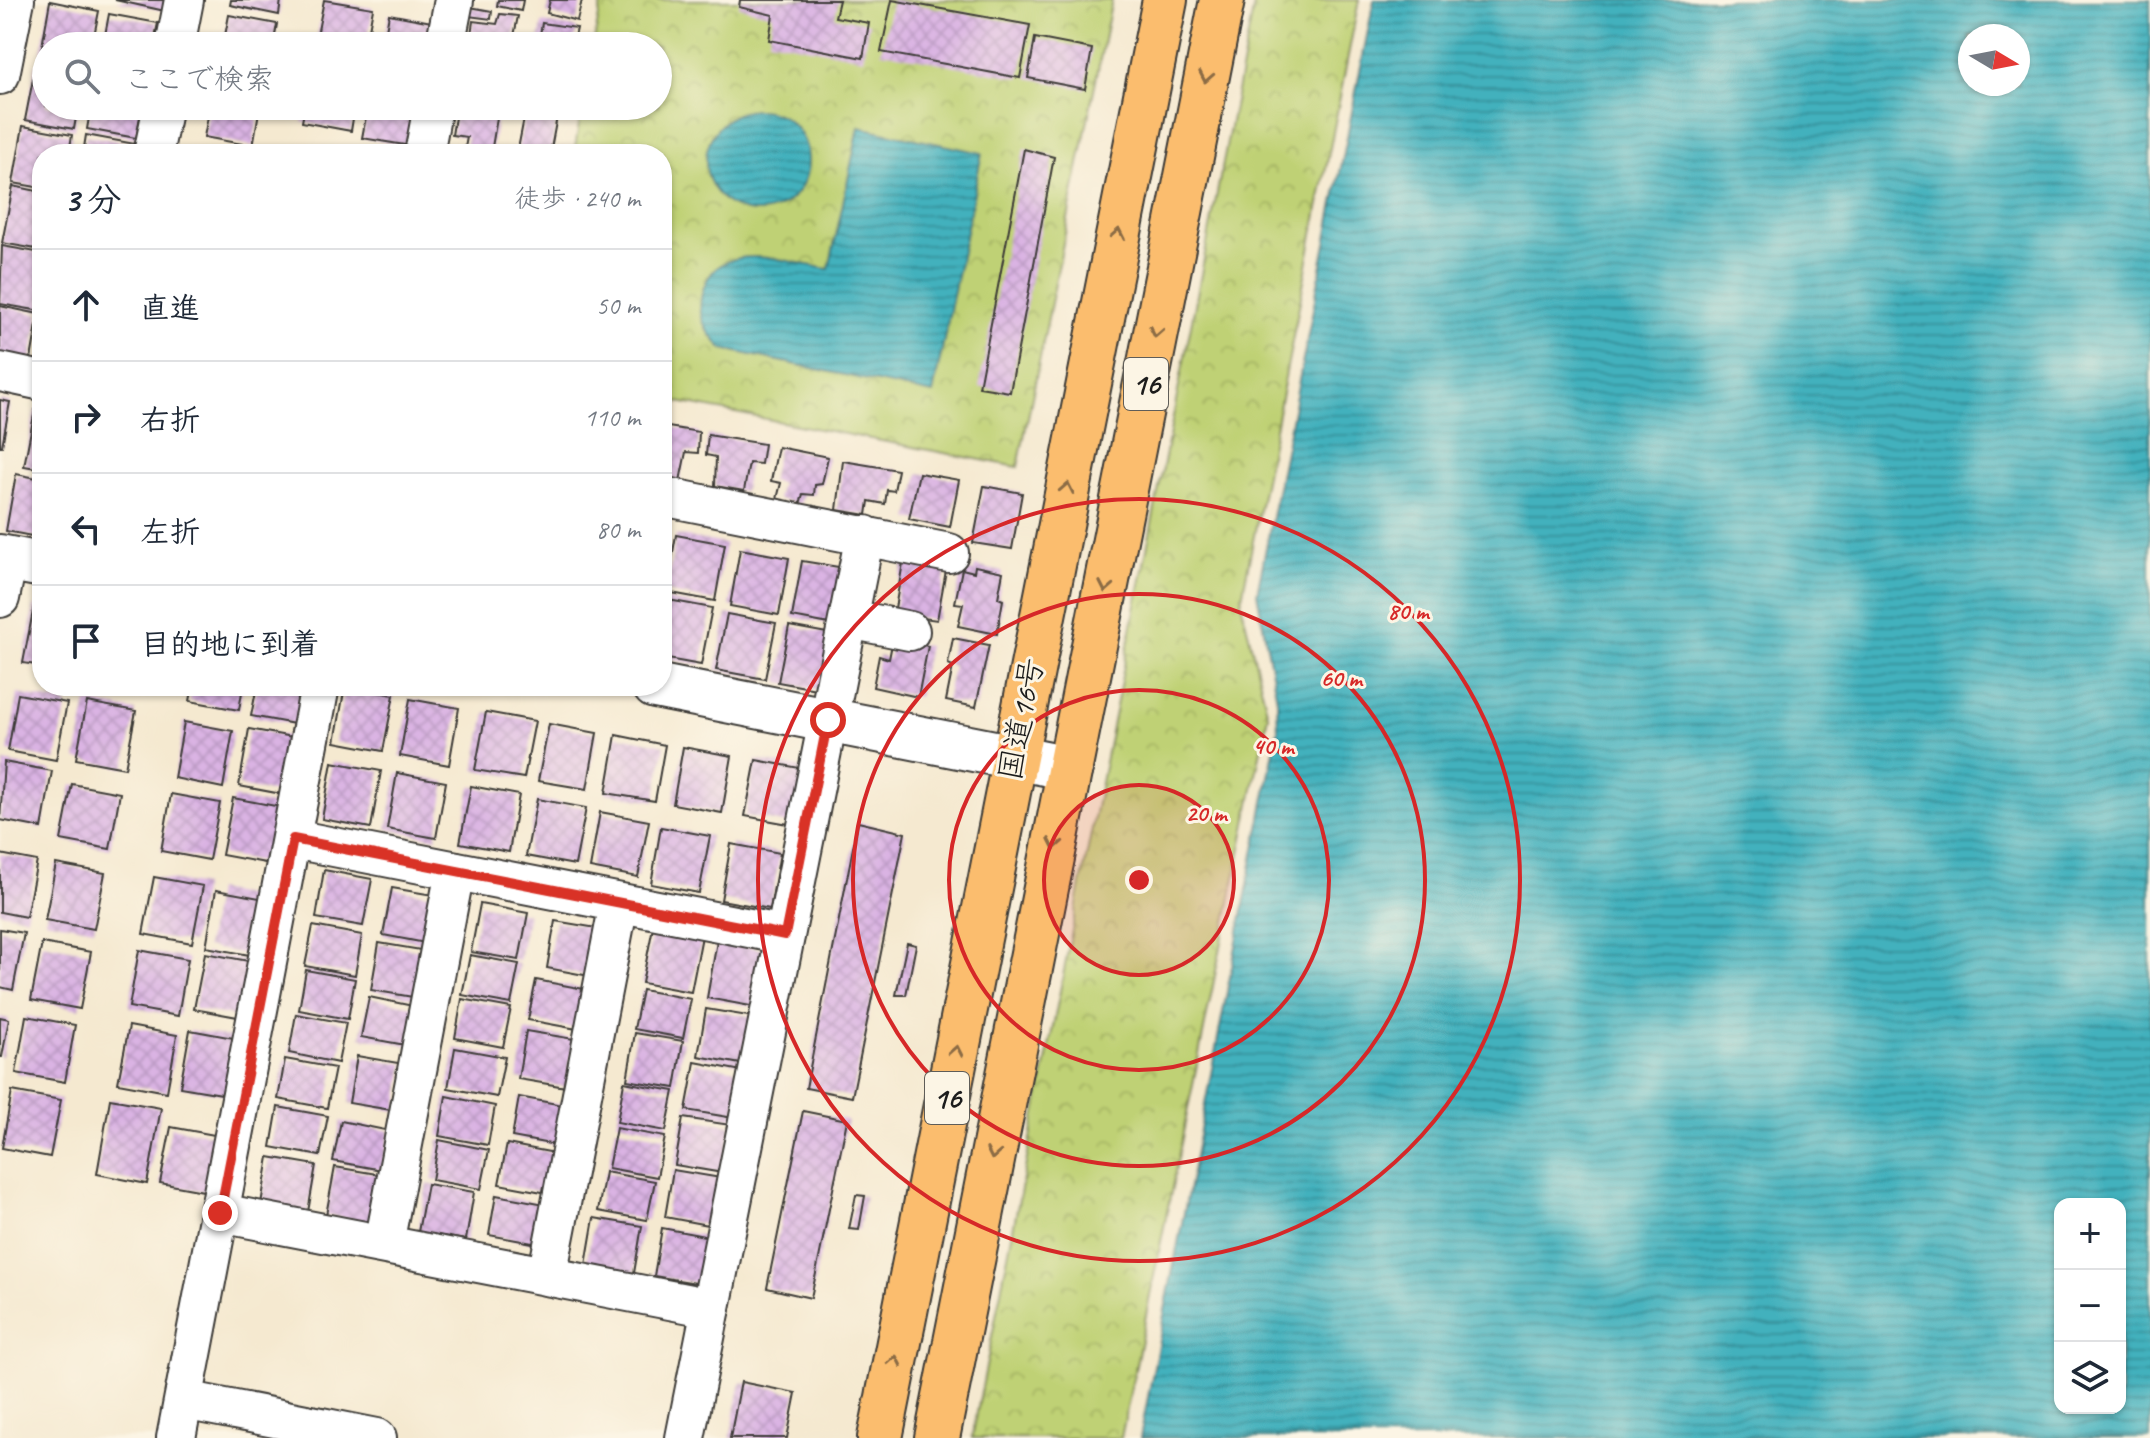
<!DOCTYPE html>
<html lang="ja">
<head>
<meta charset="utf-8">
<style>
  body { margin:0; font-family:Caveat,"Klee One",sans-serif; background:#f6f6f7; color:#1f2937 }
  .controls { position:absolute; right:24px; bottom:24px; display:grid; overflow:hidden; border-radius:16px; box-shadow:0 2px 6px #0004 }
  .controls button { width:72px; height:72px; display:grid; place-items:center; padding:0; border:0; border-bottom:2px solid #e0e1e3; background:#fff; color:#1f2937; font:40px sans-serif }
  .compass { position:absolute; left:1958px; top:24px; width:72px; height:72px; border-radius:50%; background:#fff; box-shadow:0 2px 6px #0004; rotate:100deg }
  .stop { position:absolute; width:24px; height:24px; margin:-18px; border:6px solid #d93025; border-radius:50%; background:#fff }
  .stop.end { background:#d93025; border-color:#fff; box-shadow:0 2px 8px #0008 }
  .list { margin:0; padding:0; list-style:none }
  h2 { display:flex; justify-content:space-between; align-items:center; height:104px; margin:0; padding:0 32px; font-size:34px }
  h2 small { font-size:26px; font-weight:400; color:#747a83 }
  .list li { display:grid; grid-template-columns:52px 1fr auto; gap:24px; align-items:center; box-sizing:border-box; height:112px; padding:0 32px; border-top:2px solid #e0e1e3 }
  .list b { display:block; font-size:30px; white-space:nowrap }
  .list em { font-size:26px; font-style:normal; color:#747a83 }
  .icon { flex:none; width:44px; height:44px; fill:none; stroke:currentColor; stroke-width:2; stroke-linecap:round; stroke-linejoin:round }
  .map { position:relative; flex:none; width:2150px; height:1438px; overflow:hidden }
  .search { position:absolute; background:#fff; box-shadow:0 2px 6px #0004; left:32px; top:32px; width:640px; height:88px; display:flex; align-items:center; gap:20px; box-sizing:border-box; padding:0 28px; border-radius:44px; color:#747a83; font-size:30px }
  .panel { position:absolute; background:#fff; box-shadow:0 2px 6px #0004; left:32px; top:144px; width:640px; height:552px; border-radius:32px }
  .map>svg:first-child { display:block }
  .park { fill:url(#park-crowns); stroke:#6e7648; stroke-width:2 }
  .water { fill:url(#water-rules); stroke:#2f666c; stroke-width:2; fill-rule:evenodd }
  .building { fill:url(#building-cross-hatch) }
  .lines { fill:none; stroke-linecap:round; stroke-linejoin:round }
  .minor-casing { stroke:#3d3b37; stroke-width:42 }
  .tertiary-casing { stroke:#3d3b37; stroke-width:48 }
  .trunk-casing { stroke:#3d3b37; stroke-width:48 }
  .minor { stroke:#fff; stroke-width:38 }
  .tertiary { stroke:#fff; stroke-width:44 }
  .trunk { stroke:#fbbd6e; stroke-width:44 }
  .oneway { stroke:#8c6c45 }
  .route { stroke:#d93025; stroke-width:10 }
  .ring { fill:none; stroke:#d62828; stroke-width:4 }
  .labels { text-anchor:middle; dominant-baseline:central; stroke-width:6; stroke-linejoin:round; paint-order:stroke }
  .shield { fill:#fcf5e5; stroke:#5f5d58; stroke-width:2 }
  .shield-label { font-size:30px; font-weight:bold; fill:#1c1c1c }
  .street-label { font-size:32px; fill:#1c1c1c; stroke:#fcf5e5 }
  .centre { fill:#d62828; stroke:#fcf5e5; stroke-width:4 }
  .ring-label { font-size:24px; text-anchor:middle; font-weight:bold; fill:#d62828; stroke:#fcf5e5; stroke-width:6; stroke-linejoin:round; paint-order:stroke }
</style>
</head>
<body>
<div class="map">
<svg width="2150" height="1438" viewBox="0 0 2150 1438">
  <defs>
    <pattern id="park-crowns" width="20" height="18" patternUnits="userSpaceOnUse" patternTransform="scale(2)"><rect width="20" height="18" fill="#bfd174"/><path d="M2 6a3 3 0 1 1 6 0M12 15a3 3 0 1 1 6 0" fill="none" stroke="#a4b364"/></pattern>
    <pattern id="water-rules" width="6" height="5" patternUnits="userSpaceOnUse" patternTransform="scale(2)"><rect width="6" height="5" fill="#42b1bd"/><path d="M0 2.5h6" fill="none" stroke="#368f99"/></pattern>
    <pattern id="building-cross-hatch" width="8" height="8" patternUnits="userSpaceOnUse" patternTransform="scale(2)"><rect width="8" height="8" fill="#dab3e3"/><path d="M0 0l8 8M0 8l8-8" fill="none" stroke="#ba99c2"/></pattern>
  </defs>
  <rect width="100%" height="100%" fill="#fcf5e5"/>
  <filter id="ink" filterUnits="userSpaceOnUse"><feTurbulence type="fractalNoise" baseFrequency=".0125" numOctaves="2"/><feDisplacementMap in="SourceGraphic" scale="16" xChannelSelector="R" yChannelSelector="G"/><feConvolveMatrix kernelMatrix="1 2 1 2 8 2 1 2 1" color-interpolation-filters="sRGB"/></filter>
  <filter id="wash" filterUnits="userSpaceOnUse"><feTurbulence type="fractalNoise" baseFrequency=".006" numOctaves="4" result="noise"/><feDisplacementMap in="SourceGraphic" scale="32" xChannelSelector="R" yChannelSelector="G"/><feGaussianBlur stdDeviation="1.8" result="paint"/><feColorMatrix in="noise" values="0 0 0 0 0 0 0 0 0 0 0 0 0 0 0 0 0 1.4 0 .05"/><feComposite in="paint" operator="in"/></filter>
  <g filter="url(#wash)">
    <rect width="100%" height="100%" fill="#f5e9d0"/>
    <g class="park">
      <polygon points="602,0 1112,0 1018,467 662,399 662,154 574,154 582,106 658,106 658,46 593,46"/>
      <polygon points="1255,0 1359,0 1241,602 1268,715 1121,1438 972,1438"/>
    </g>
    <g class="water">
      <path d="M1374,0H2150V1438H1140L1278,730L1277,700L1257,593ZM2018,36V84H1970V36ZM2060,1204H2120V1408H2060Z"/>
      <circle cx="757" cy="161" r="51"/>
      <path d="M859,127L982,153L933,394L723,349C707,333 696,317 702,293C717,235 788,263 829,269Z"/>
    </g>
    <g id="blocks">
      <g class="building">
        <polygon points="115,0 167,0 165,11"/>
        <polygon points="231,0 281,0 279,15 230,5"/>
        <polygon points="324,0 373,8 366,46 315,46"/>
        <polygon points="498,0 523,0 521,11 497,6"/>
        <polygon points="550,0 582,0 577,21 547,13"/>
        <polygon points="740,0 839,0 835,17 869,23 863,58 769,40 773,15 739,7"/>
        <polygon points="892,0 1030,25 1020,78 881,52"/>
        <polygon points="50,1 99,11 92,46 46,46 46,59 40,58"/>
        <polygon points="470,7 492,11 491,19 468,16"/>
        <polygon points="109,14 158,23 153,46 103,46"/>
        <polygon points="389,14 437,23 433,46 383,46"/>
        <polygon points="500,14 518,16 512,46 475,46 476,42 470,41 473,21 497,24"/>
        <polygon points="229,15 277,24 273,46 223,46"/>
        <polygon points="542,23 577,28 573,46 538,46"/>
        <polygon points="1035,38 1092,49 1085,89 1028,78"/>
        <polygon points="36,64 46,66 46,106 78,106 74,129 25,120"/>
        <polygon points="91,106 142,106 136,138 87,129"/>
        <polygon points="210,106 260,106 253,146 204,137"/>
        <polygon points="305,106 355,106 351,131 302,122"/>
        <polygon points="368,106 419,106 411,146 362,138"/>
        <polygon points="468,106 499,106 491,153 465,148 467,137 452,135 456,111 467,112"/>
        <polygon points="535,106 559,106 550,154 517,154 526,108 534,110"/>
        <polygon points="23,126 72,135 69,154 42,154 42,188 13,183"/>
        <polygon points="86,135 135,144 133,154 83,154"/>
        <polygon points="1024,149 1054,157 1010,392 979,387"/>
        <polygon points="13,186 42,192 42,250 2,243"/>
        <polygon points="2,246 42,253 41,311 0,304"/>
        <polygon points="0,306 39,314 29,370 0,365"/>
        <polygon points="0,400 10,402 2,446 0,446"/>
        <polygon points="35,410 42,411 42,469 24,466"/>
        <polygon points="662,426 699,432 698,453 686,452 680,481 662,478"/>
        <polygon points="708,435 764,444 761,464 749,463 744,491 715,486 716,457 706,455"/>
        <polygon points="778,447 828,457 822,484 815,485 814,495 803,494 800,504 777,499 781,483 771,481"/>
        <polygon points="843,461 898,470 894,491 887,490 885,504 869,501 867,515 837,510"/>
        <polygon points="919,473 959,480 950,527 909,519"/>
        <polygon points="16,474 42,479 42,538 6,531"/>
        <polygon points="984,486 1022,493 1012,549 973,543"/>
        <polygon points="676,535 725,544 715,601 666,592"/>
        <polygon points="740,549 789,558 779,615 730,606"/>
        <polygon points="904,557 947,565 937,620 894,614"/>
        <polygon points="802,561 851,569 840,626 792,617"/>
        <polygon points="975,566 1003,572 998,598 1003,600 997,634 958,626 963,604 955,603 962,569 974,572"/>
        <polygon points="663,599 712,608 701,665 662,658"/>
        <polygon points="34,606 42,607 42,666 23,663"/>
        <polygon points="727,614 776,623 765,679 716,670"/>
        <polygon points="789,626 838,635 827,691 778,682"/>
        <polygon points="953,638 989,645 976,707 946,701 953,666 948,664"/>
        <polygon points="893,639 928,646 918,697 873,687 879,656 889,659"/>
        <polygon points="193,686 243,686 239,710 190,701"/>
        <polygon points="257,686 307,686 300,725 251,716"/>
        <polygon points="345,686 394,695 383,751 335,742"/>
        <polygon points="18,694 67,703 56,760 8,751"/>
        <polygon points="410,699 459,708 449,765 400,756"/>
        <polygon points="87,702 136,711 125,768 76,759"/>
        <polygon points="486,712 535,721 524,778 475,770"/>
        <polygon points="184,722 233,731 223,788 174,778"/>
        <polygon points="549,724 597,733 587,789 538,781"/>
        <polygon points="249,729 298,738 287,795 239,786"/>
        <polygon points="616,735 665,745 655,801 606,793"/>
        <polygon points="683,747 732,756 722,813 673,804"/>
        <polygon points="756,760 805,769 794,825 745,816"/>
        <polygon points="4,762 52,771 42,828 0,820"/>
        <polygon points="332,762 381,771 371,828 322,819"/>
        <polygon points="397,773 446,782 436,838 387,829"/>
        <polygon points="72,784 120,793 110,849 61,840"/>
        <polygon points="471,786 519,795 509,852 460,843"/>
        <polygon points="171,794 220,803 209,860 161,851"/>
        <polygon points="233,798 281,807 271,864 222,855"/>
        <polygon points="537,799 586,808 575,865 526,856"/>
        <polygon points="600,812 649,821 638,877 590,868"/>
        <polygon points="858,822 905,833 852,1097 806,1088"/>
        <polygon points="661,827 710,836 699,893 651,884"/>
        <polygon points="731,844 780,853 770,909 721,900"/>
        <polygon points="0,854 37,861 26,917 0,912"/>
        <polygon points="56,864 105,873 94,929 45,920"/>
        <polygon points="324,870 372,879 363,926 316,918"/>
        <polygon points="154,877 203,886 192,943 143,934"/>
        <polygon points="392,888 439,896 431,944 383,935"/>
        <polygon points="216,890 265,899 255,956 206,947"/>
        <polygon points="480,904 528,913 519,960 471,952"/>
        <polygon points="555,921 603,929 595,977 547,968"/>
        <polygon points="313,926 362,935 355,975 305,966"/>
        <polygon points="653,927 702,936 691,992 642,983"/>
        <polygon points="0,929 24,933 13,990 0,987"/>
        <polygon points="717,941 766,950 756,1007 707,998"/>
        <polygon points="42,943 91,952 80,1009 31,1000"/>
        <polygon points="379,943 427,951 419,998 371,990"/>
        <polygon points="907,943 916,945 906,995 896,995"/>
        <polygon points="139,950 188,959 178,1016 129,1007"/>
        <polygon points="205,953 254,962 243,1018 194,1009"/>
        <polygon points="470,955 519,964 511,1004 462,995"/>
        <polygon points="306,970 355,979 348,1019 299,1010"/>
        <polygon points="536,980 584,989 577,1029 528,1020"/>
        <polygon points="642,990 691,999 683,1038 634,1029"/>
        <polygon points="369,997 418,1007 411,1046 361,1037"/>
        <polygon points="462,999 511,1008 503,1047 455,1038"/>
        <polygon points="706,1009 754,1017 746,1065 698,1056"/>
        <polygon points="296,1014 346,1023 338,1063 289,1053"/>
        <polygon points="26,1016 75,1025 65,1082 16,1073"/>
        <polygon points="0,1017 9,1019 2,1057 0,1057"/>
        <polygon points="129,1026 177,1035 167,1092 118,1083"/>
        <polygon points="190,1030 239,1039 228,1095 180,1087"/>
        <polygon points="526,1031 574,1039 566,1087 518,1079"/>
        <polygon points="635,1033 683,1041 675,1088 627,1080"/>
        <polygon points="455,1048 505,1057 497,1097 448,1088"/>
        <polygon points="357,1056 404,1064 397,1111 349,1103"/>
        <polygon points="285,1059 335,1068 327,1108 278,1099"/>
        <polygon points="695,1062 742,1071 734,1118 686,1110"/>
        <polygon points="624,1082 674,1091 666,1131 617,1122"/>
        <polygon points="12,1091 61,1100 50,1157 2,1148"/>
        <polygon points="446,1096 495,1106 488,1145 439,1136"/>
        <polygon points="519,1097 568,1106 561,1146 512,1137"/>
        <polygon points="110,1099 161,1108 147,1184 97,1174"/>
        <polygon points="278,1107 328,1116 320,1156 271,1147"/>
        <polygon points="803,1111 847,1120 811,1298 767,1288"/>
        <polygon points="683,1118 731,1125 723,1173 675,1165"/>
        <polygon points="341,1121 390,1131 382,1170 333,1161"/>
        <polygon points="171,1127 220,1136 209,1192 160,1183"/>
        <polygon points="616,1128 665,1137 657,1177 608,1168"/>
        <polygon points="439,1140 489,1150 481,1189 432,1180"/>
        <polygon points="507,1144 555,1153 548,1193 499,1184"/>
        <polygon points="269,1157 316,1165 308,1212 261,1204"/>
        <polygon points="335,1167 383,1175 374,1223 326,1215"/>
        <polygon points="673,1170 721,1178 713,1226 665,1217"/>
        <polygon points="605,1172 655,1181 647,1220 598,1211"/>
        <polygon points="427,1184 474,1192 466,1240 418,1232"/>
        <polygon points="496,1195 545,1204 538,1244 489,1235"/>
        <polygon points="856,1195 865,1196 859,1230 849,1229"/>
        <polygon points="594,1218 642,1226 634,1273 586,1265"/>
        <polygon points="662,1228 710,1237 702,1284 654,1276"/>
        <polygon points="741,1382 796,1393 787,1438 730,1438"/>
      </g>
    </g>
  </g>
  <g filter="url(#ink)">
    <use href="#blocks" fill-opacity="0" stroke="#3d3b37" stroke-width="2"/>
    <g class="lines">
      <defs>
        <g id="minor">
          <polyline points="175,46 184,0"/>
          <polyline points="445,46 454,0"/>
          <polyline points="0,75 15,0"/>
          <polyline points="153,154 163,106"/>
          <polyline points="424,154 433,106"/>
          <polyline points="0,372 42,381"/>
          <polyline points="662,496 949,553"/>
          <polyline points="0,598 8,558"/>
          <polyline points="849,619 910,631"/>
          <polyline points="293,839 785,935"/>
          <polyline points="220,1213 711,1308"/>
          <polyline points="384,1244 455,871"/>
          <polyline points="547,1276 619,903"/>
          <polyline points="184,1400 377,1438"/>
          <polyline points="176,1438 320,686"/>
          <polyline points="685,1438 865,535"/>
        </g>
        <g id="tertiary">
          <polyline points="0,557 42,565"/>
          <polyline points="655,686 1070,768"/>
        </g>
        <g id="trunk">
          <polyline points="880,1438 1165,0"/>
          <polyline points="937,1438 1222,0"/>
        </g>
      </defs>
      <use href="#minor" class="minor-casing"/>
      <use href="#tertiary" class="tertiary-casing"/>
      <use href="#trunk" class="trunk-casing"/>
      <use href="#minor" class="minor"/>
      <use href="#tertiary" class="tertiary"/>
      <use href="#trunk" class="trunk"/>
    </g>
    <defs><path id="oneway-chevron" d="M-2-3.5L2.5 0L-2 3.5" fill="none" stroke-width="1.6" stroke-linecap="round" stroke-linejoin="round" transform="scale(2)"/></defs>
    <g class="oneway">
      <use href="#oneway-chevron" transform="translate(1206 77) rotate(101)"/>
      <use href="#oneway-chevron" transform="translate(1118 234) rotate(-79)"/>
      <use href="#oneway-chevron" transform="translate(1156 332) rotate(101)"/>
      <use href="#oneway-chevron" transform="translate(1067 488) rotate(-79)"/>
      <use href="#oneway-chevron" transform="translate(1106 587) rotate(101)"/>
      <use href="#oneway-chevron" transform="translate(1055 844) rotate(101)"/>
      <use href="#oneway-chevron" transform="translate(956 1051) rotate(-79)"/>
      <use href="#oneway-chevron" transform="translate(993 1154) rotate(101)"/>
      <use href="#oneway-chevron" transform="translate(895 1361) rotate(-79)"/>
    </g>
  </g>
  <g class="lines" filter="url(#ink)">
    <polyline class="route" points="220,1213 293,839 785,935 828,720"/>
  </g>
  <circle cx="1139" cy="880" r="95" fill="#d62828" fill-opacity=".12"/>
  <g class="ring">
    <circle cx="1139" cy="880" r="95"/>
    <circle cx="1139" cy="880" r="190"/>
    <circle cx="1139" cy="880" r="286"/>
    <circle cx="1139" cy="880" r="381"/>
  </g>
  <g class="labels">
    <g class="shield">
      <rect x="1124" y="358" width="44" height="52" rx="6"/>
      <rect x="925" y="1072" width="44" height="52" rx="6"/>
    </g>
    <g class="shield-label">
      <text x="1146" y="384">16</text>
      <text x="947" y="1098">16</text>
    </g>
    <g class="street-label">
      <text transform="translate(1021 719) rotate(-79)">国道16号</text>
    </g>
  </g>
  <circle cx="1139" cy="880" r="12" class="centre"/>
  <g class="ring-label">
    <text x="1408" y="619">80 m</text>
    <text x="1341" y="686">60 m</text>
    <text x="1273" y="754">40 m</text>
    <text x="1206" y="821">20 m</text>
  </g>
</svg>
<div class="controls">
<button>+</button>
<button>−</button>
<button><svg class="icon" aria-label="layers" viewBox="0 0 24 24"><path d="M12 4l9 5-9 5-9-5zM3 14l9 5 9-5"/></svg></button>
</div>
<svg class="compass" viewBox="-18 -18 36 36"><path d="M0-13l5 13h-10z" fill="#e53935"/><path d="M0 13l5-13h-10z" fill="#747a83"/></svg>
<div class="stop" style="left:828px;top:720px"></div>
<div class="stop end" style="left:220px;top:1213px"></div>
<div class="search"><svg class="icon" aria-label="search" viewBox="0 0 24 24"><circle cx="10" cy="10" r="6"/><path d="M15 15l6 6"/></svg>ここで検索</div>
<section class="panel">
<h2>3 分<small>徒歩 · 240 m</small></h2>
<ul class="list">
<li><svg class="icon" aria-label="ahead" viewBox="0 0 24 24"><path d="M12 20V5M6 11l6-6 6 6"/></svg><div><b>直進</b></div><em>50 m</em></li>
<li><svg class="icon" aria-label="right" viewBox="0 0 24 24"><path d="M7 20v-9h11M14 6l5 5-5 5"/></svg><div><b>右折</b></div><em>110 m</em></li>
<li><svg class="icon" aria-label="left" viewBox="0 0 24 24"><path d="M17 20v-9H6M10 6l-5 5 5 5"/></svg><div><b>左折</b></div><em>80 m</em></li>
<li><svg class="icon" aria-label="arrive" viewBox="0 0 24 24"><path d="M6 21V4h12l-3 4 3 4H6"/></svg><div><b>目的地に到着</b></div></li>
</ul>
</section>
</div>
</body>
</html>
